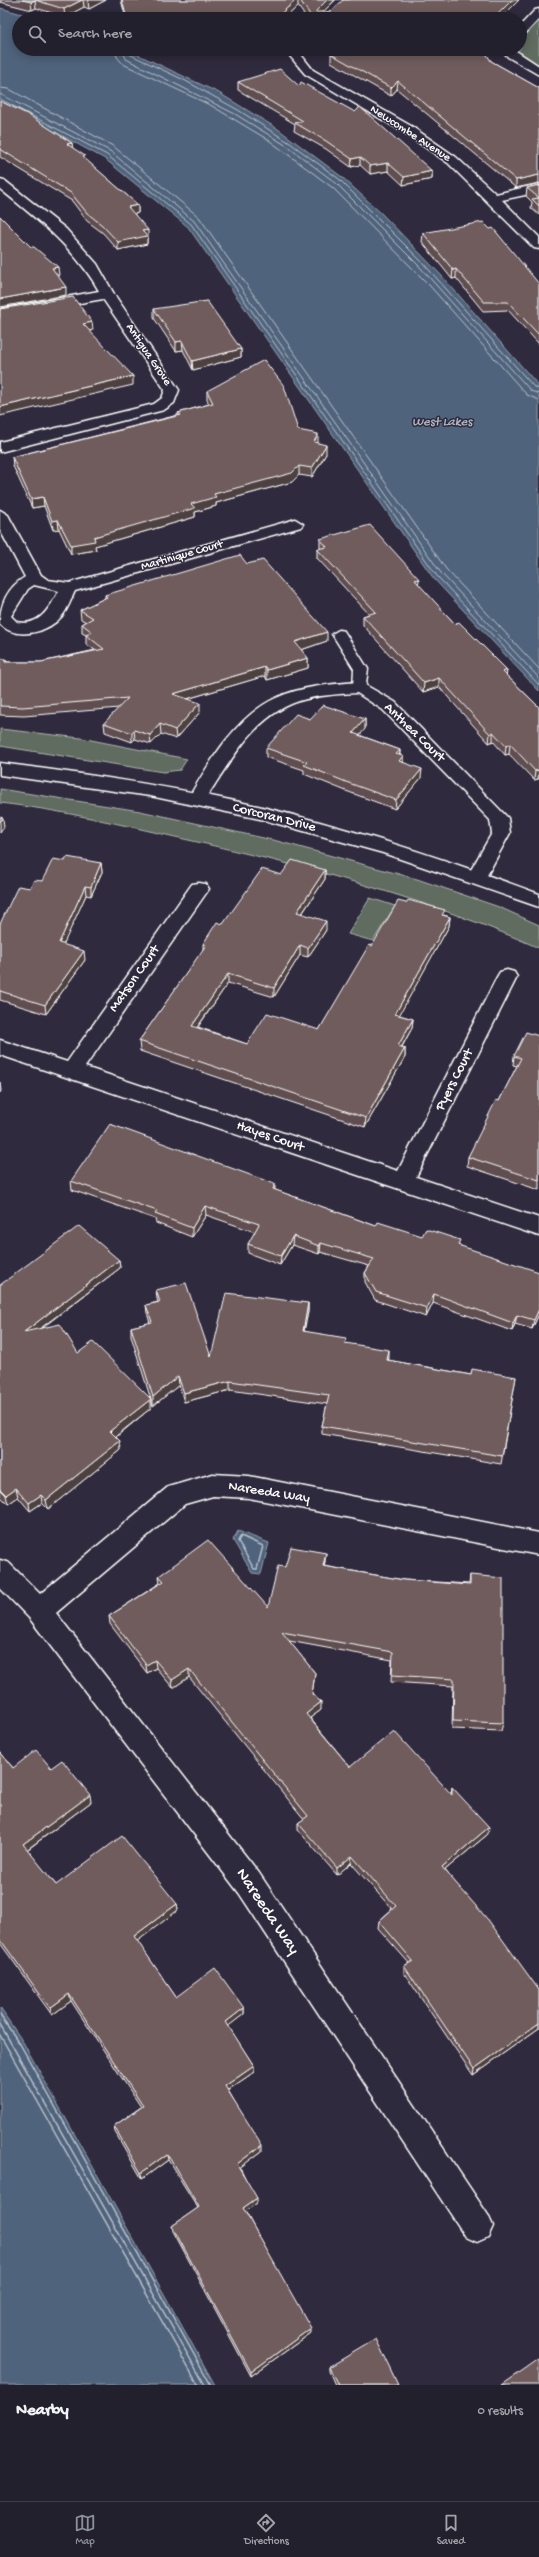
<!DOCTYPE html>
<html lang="en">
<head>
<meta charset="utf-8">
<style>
  body { margin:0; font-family:"Gochi Hand",sans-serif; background:#2f2d3a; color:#f1f3f6 }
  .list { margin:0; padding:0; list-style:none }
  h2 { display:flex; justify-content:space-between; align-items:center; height:52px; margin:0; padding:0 16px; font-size:17px }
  h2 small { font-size:13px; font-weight:400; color:#a3a3aa }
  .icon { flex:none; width:22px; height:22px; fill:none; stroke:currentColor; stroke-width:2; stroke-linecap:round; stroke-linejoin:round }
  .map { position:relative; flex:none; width:539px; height:2385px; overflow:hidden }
  .search { position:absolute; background:#23202e; box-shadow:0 2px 10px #0003; left:12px; right:12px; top:12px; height:44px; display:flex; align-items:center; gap:10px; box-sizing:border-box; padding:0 14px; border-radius:22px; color:#a3a3aa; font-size:15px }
  .sheet { height:116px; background:#23202e }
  nav { display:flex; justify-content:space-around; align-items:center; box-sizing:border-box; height:56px; border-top:1px solid #403e4a; background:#23202e; font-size:11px; color:#a3a3aa }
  nav a { display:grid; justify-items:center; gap:2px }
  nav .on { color:#8c9099 }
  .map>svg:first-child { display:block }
  .green { fill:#606c61; stroke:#b0b6b0 }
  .water { fill:#50647b; stroke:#96a2b0 }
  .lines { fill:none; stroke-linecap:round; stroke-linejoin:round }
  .shore-far1 { stroke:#b9c1ca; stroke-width:1 }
  .shore { stroke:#b9c1ca; stroke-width:1.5 }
  .lane-casing { stroke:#fff; stroke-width:3 }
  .street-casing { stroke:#fff; stroke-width:3 }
  .secondary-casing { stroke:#fff; stroke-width:3 }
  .lane { fill:#2f2a3d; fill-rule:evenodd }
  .street { fill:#2f2a3d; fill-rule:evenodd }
  .secondary { fill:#2f2a3d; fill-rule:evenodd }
  .wall { fill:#5f4e4f; stroke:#fff }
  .shaded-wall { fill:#4e4040; stroke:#fff }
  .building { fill:#6f5b5c; stroke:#fff }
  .labels { text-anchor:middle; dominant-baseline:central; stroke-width:3; stroke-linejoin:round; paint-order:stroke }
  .far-street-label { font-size:12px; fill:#fff; stroke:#2f2a3d }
  .far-water-label { font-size:13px; font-style:italic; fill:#b0b9c4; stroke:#2f2a3d }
  .street-label { font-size:14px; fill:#fff; stroke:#2f2a3d }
  .near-street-label { font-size:17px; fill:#fff; stroke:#2f2a3d }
</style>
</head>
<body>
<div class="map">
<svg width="539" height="2385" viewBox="0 0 539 2385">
  <rect width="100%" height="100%" fill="#2f2a3d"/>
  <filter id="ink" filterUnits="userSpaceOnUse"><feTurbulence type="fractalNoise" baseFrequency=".025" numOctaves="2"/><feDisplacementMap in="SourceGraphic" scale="8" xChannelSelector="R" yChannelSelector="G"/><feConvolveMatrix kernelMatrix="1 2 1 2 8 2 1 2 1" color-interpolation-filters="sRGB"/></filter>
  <g filter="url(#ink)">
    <g class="green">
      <polygon points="539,19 539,66 517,54 514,49 520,49 520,39"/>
      <polygon points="0,729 81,738 187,759 180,770 163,772 0,746"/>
      <path d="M0,789L140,811L277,841L417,879L499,907L539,925V948C426,898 304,866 184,839C123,825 62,810 0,803Z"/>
      <polygon points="370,898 395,906 373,941 348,934"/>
    </g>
    <g class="water">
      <polygon points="0,8 40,19 19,19 19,49 126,49 219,93 278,129 342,177 382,214 440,274 539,386 539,691 434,579 188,227 105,159 0,102"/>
      <polygon points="238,1531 269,1543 261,1574 252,1573 233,1540"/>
      <polygon points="0,2008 23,2042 215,2385 0,2385"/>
    </g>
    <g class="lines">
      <g class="shore-far1">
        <polyline points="115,49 117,57 123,64 212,106 270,141 333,188 429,285 527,395 539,400"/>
        <polyline points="122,49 126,59 235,114 287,146 336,183 419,266 531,391 539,394"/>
        <polyline points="127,49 129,54 184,80 238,110 290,143 339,179 422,262 534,387 539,389"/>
        <polyline points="0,88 9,89 113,146 199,217 446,569 539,669"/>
        <polyline points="0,94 110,151 194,221 441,573 539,678"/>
        <polyline points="0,99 107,155 191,224 437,576 539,685"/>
      </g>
      <g class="shore">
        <polygon points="241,1536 263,1546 257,1569 254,1569 238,1541"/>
        <polyline points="0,2015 20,2044 211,2385"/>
        <polyline points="0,2024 205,2385"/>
        <polyline points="0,2035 198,2385"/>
      </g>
      <defs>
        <polygon id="lane" points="339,630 344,631 368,669 365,690 355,690 353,687 354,669 332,634"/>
        <g id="street">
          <polygon points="336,0 349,0 329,19 316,19"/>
          <polygon points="539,9 539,19 524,35 520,36 520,26 535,10"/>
          <polygon points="291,49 303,49 302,56 313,70 411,126 456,157 496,194 539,184 539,192 502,200 539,237 539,249 534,248 448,163 403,132 305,74 290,56"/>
          <polygon points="501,49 513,49 539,66 539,75 508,57"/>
          <path d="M0,179L4,180L66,229L97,264L114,294L179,390L174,403L164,410L0,452V442L154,404L162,398L165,390L103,299L0,317V309L99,291C75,248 38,220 0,189Z"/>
          <path d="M0,510L8,515L41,575L48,580L69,583L289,521L295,519L303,524L301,527L75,591C71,599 68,609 62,616C48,633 16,641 0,624C0,604 7,588 25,577L0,530ZM34,585L59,591C49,609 39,627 17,622L11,616L28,589Z"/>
          <path d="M360,682L395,702L508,818L510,833L484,881L477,883L470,881L467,877L492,833L490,820L383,710L357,693C338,694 318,695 299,701C253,716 228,765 203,803H191L188,799C209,763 236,716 276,698C302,686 332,684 360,682Z"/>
          <polygon points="199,883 206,884 209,889 85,1067 398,1171 497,977 500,972 507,970 514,972 517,977 416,1177 539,1218 539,1236 0,1055 0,1040 67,1062 192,884"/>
          <polygon points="213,1474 249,1476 539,1533 539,1555 249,1498 213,1496 185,1504 56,1613 259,1873 488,2215 493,2226 488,2237 477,2242 466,2237 239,1893 30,1619 0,1588 0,1560 9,1563 40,1594 168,1487"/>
        </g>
        <path id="secondary" d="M0,763C88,774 176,787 262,807C356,830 448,860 539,894V907L383,853L260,819L150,796L0,775Z"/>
      </defs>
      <use href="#lane" class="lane-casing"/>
      <use href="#street" class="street-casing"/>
      <use href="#secondary" class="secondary-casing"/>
      <use href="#lane" class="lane"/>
      <use href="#street" class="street"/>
      <use href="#secondary" class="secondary"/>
    </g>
    <g class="wall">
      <polygon points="0,0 106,0 89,9 84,7 65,17 36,8 32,10 0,2"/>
      <polygon points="121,0 335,0 323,12 330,12 519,0 500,19 307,19 298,6 284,19 126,19"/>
      <polygon points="328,49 483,49 491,61 539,88 516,188 397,89 391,96 331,62 331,54"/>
      <polygon points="238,82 299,86 432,171 432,179 403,185 388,171 370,174 360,165 351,167 326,149 294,131 295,124 238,90"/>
      <polygon points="0,101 72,143 72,148 138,205 138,213 134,214 148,238 147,239 147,244 118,250 103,233 87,221 72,201 0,157"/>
      <polygon points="539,185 539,215 531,208 532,202 526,196 527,188"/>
      <polygon points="423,233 539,284 539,344 508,310 483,311 456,278 452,279 422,242"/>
      <polygon points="154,309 241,349 241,357 193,370 183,350 176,351 154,318"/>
      <polygon points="207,391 298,430 318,443 326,454 312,477 299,475 292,482 216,503 216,506 195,512 195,517 95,546 96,550 71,554 59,529 53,530 44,506 32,508 13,466 12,457 178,415 178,413 209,404 207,400"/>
      <polygon points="320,539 418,584 455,624 507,670 506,675 539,707 539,779 538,779 534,780 509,754 505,755 493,741 489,743 439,687 423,692 363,625 363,616 369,614 317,558 317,549 320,548"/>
      <polygon points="247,564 327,641 301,650 308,658 308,668 267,680 265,676 187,699 200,712 176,739 161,734 151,744 135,739 132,742 105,732 104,723 119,708 24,716 0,715 0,659 6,659 7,662 41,662 95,650 86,644 86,635 82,633 82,624 86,622 81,619 80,610 105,598 105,595"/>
      <polygon points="310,719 365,719 365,729 359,735 400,750 400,755 403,756 403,762 421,778 395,809 346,791 304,774 304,770 266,757 266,748"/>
      <polygon points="65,861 101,863 102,872 91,896 86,895 63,944 85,960 46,1014 0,1000 0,924 30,888 42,881"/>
      <polygon points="325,870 325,879 302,914 326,930 308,957 300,955 274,997 228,983 198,1027 247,1044 319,1030 372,946 444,915 450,917 449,926 399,1015 413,1019 412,1028 402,1047 405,1048 405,1057 365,1127 140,1051 139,1041 203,950 203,944 223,924 281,875"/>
      <polygon points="539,1036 539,1190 467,1166 468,1157 499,1101 517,1066 513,1065 514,1056"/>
      <polygon points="71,1181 275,1190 376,1226 460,1245 539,1314 532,1329 515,1324 512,1331 433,1303 426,1317 375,1300 365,1282 365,1273 369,1266 320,1252 319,1254 292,1245 280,1265 248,1253 248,1244 255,1232 206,1215 192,1237 156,1223 155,1219 72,1190"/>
      <polygon points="119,1260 120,1268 42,1328 151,1408 116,1437 121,1450 48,1509 42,1503 30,1511 18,1497 8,1504 0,1496 0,1285"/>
      <polygon points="156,1290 211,1357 308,1303 308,1312 304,1331 345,1343 389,1358 388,1360 471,1375 516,1377 501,1464 322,1434 322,1426 327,1404 230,1390 184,1402 179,1385 153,1406 131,1336 131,1327 150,1323 147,1313 146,1305 158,1302 157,1299"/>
      <polygon points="325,1561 324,1566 404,1580 469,1584 470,1575 503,1723 501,1731 452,1729 453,1686 391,1682 392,1660 289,1641 315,1673 314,1681 312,1694 321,1710 310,1718 350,1767 451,1793 452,1787 488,1834 445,1870 539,1990 539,2028 473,2075 404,1973 404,1966 409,1963 378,1928 379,1921 392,1909 351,1863 337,1875 298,1830 298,1823 304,1819 189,1677 173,1688 156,1668 147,1673 110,1624 109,1616 160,1583 159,1576 268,1607 285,1567"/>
      <polygon points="0,1752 13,1768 51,1768 91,1802 27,1850 56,1885 177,1904 178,1910 137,1941 176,1997 244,2008 244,2014 228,2026 254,2066 254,2072 228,2090 262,2151 240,2167 257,2203 245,2211 311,2333 251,2376 173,2231 172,2226 198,2208 168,2160 142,2179 115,2132 114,2126 141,2107 71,2001 52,2015 0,1943"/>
      <polygon points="329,2367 398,2385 335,2385 329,2371"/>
    </g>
    <g class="shaded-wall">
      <polygon points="35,0 36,8 32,10 31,2"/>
      <polygon points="82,0 83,0 84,7 65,17 64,9"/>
      <polygon points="90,0 106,0 89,9 88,1"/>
      <polygon points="296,0 298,0 298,6 284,19 275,19"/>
      <polygon points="327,0 335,0 316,19 315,12"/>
      <polygon points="512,0 519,0 500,19 493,19"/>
      <polygon points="398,81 397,89 391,96 391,88"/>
      <polygon points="72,143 73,151 67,144"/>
      <polygon points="360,157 360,165 351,167 352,159"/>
      <polygon points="388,163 388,171 370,174 370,166"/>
      <polygon points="432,171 432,179 403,185 404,177"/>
      <polygon points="539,175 539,183 516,188 516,180"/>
      <polygon points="138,205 138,213 128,216 128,207"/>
      <polygon points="148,230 148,238 147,239 147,244 118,250 118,242 142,231"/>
      <polygon points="58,267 59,275 52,277 52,268"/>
      <polygon points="456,269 456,278 452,279 453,270"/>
      <polygon points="66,287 66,295 0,307 0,299"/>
      <polygon points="92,322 93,330 84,332 83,324"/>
      <polygon points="182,341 183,350 176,351 176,342"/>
      <polygon points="241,349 241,357 193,370 192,361"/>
      <polygon points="133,376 133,385 0,416 0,407"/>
      <polygon points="318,434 318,443 314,442"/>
      <polygon points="326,445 326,454 312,477 312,468"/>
      <polygon points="299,466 299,475 292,482 216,503 216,506 195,512 195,517 95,546 96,550 71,554 71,545 191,504 214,494"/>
      <polygon points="43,497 44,506 32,508 31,499"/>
      <polygon points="58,520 59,529 53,530 52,521"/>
      <polygon points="419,579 418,588 415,580"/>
      <polygon points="327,632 327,641 295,652 295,642"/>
      <polygon points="308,658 308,668 267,680 267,670"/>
      <polygon points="265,667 265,676 173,703 173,694"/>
      <polygon points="507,670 506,679 503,672"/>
      <polygon points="439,678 439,687 423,692 424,683"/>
      <polygon points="200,703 200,712 176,739 175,730"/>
      <polygon points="365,719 365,729 353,743 353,733"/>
      <polygon points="160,724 161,734 151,744 150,735"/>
      <polygon points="134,730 135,739 132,742 132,733"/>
      <polygon points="493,732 493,741 489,743 490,734"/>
      <polygon points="510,744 509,754 505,755 506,746"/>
      <polygon points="400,750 399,759 396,754"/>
      <polygon points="403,756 403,765 399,761"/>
      <polygon points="422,769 421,778 395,809 396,800"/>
      <polygon points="539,770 538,779 534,780 535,771"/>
      <polygon points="3,818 4,827 0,833 0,822"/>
      <polygon points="101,863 102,872 91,896 91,887"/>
      <polygon points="325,870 325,879 297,921 297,912"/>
      <polygon points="85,886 86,895 60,952 59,943"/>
      <polygon points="450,917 449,926 395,1023 395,1014"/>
      <polygon points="326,921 326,930 308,957 308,948"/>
      <polygon points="300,945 300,955 274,997 274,988"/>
      <polygon points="84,951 85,960 46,1014 45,1005"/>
      <polygon points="228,974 228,983 192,1035 192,1026"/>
      <polygon points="413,1019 412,1028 397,1055 398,1046"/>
      <polygon points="405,1048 405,1057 365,1127 366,1118"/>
      <polygon points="0,1082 1,1091 0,1093"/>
      <polygon points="275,1184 275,1193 273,1189"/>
      <polygon points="205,1206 206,1215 192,1237 192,1228"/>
      <polygon points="293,1236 292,1245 280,1265 281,1256"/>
      <polygon points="321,1243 320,1252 319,1254 319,1246"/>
      <polygon points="119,1260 120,1268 25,1340 24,1332"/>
      <polygon points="434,1294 433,1303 426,1317 427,1308"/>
      <polygon points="308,1303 308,1312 302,1340 303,1331"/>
      <polygon points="539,1309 539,1314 532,1329 534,1320"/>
      <polygon points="517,1315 515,1324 512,1331 513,1323"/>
      <polygon points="389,1350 389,1358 386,1368 387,1360"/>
      <polygon points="178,1376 179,1385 153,1406 153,1397"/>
      <polygon points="230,1381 230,1390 184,1402 184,1393"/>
      <polygon points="151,1399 151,1408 111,1440 110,1431"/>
      <polygon points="120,1441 121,1450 48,1509 46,1500"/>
      <polygon points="16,1488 18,1497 8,1504 6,1495"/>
      <polygon points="41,1495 42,1503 30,1511 29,1503"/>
      <polygon points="326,1553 325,1561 323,1574 323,1566"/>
      <polygon points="155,1660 156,1668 147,1673 146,1665"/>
      <polygon points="189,1669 189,1677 173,1688 172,1680"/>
      <polygon points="321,1702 321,1710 306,1721 306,1714"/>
      <polygon points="90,1795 91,1802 25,1851 23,1844"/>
      <polygon points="489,1827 488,1834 440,1874 442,1867"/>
      <polygon points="352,1856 351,1863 337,1875 337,1868"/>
      <polygon points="177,1904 178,1910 135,1943 134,1936"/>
      <polygon points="69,1994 71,2001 52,2015 50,2008"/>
      <polygon points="244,2008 244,2014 226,2028 226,2022"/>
      <polygon points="539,2023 539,2028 473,2075 474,2069"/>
      <polygon points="254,2066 254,2072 225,2092 225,2086"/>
      <polygon points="262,2145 262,2151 238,2169 237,2164"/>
      <polygon points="167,2154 168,2160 142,2179 141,2173"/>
      <polygon points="257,2198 257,2203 243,2213 243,2208"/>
      <polygon points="311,2328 311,2333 251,2376 251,2372"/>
    </g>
    <g class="building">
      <polygon points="22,0 82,0 64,9 35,0 31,2"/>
      <polygon points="122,0 296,0 275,19 127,19"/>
      <polygon points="300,0 327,0 315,12 330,12 343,0 512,0 493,19 313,19"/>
      <polygon points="334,49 483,49 491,61 539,88 539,175 516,180 398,81 391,88 331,54 336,52"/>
      <polygon points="280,69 299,86 301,82 355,112 360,107 432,171 404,177 388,163 370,166 360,157 352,159 326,141 295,123 303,121 238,82"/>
      <polygon points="0,101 27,114 72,143 67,144 85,156 83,157 138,205 128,207 148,230 142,231 147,236 118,242 102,225 87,213 71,193 0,149"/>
      <polygon points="539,185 539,206 532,199 539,198 527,188"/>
      <polygon points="0,216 31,247 34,247 58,267 52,268 66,287 0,299"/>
      <polygon points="483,222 490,229 493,228 539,284 539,335 508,302 484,302 456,269 453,270 423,233"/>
      <polygon points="73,297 92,322 83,324 133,376 0,407 0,309"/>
      <polygon points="207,301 241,349 192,361 182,341 176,342 154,309"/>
      <polygon points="264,360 284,386 298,430 318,434 314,442 326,445 312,468 299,466 292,473 214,494 216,497 191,504 195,508 94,537 95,541 71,545 58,520 52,521 43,497 31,499 12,457 181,415 178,413 213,403 207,391"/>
      <polygon points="370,525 419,579 415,580 455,624 459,622 507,670 503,672 539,707 539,770 535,771 510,744 506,746 493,732 490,734 439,678 424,683 363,616 376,612 317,549 327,547 320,539"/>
      <polygon points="240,555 247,564 263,560 327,632 295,642 308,658 267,670 265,667 173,694 200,703 175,730 160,724 150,735 134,730 132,733 104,723 128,698 23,707 0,706 0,659 6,659 5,662 41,662 104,649 86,635 92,632 82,624 93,618 80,610 107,597 105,595"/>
      <polygon points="323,705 365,719 353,733 400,750 396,754 403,756 399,761 422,769 396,800 346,782 304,765 307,762 266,748 296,714 310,719"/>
      <polygon points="0,817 3,818 0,822"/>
      <polygon points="67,857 101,863 91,887 85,886 59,943 84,951 45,1005 0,991 0,924 18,886 30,888 34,880 42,881 53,859 65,861"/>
      <polygon points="292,860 325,870 297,912 326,921 308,948 300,945 274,988 228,974 192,1026 247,1044 267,1013 319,1030 369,945 372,946 398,901 406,903 408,900 445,910 442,915 450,917 395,1014 413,1019 398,1046 405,1048 366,1118 139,1041 206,945 203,944 217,922 223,924 262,869 281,875"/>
      <polygon points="526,1032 539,1036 539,1180 468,1157 496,1100 499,1101 521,1058 514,1056"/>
      <polygon points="110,1124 275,1184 273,1189 376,1226 378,1222 422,1236 426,1229 460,1240 458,1245 539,1272 539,1309 534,1320 517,1315 513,1323 434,1294 427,1308 376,1292 365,1273 374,1259 321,1243 319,1246 293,1236 281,1256 248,1244 259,1224 205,1206 192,1228 155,1214 157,1211 71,1181"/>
      <polygon points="79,1226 119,1260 24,1332 60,1324 78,1353 93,1342 151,1399 110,1431 120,1441 46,1500 41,1495 29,1503 16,1488 6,1495 0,1489 0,1285"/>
      <polygon points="186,1283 211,1357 226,1293 308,1303 303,1331 346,1338 345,1343 389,1350 387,1360 471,1375 472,1369 516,1377 502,1456 322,1426 329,1395 230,1381 184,1393 178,1376 153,1397 131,1327 152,1322 146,1305 160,1302 156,1290"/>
      <polygon points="208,1540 268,1607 278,1566 285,1567 291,1547 326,1553 323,1566 404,1580 470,1585 470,1575 503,1578 503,1723 453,1721 454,1679 392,1675 393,1652 282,1632 315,1673 312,1694 321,1702 306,1714 350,1767 394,1731 452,1795 452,1787 489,1827 442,1867 489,1921 539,1990 539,2023 474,2069 404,1966 413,1961 379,1921 396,1906 352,1856 337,1868 298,1823 308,1816 189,1669 172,1680 155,1660 146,1665 109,1616 164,1581 159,1576"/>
      <polygon points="36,1750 51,1768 62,1760 90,1795 23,1844 56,1885 122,1836 177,1904 134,1936 176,1997 215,1968 244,2008 226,2022 254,2066 225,2086 262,2145 237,2164 257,2198 243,2208 311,2328 251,2372 172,2226 199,2207 167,2154 141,2173 114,2126 143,2106 69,1994 50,2008 0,1939 0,1752 13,1768"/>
      <polygon points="376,2339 398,2385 338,2385 329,2367"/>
      <polygon points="539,2359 539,2385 502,2385"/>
    </g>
  </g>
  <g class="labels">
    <g class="far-street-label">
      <text transform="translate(410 134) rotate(33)">Newcombe Avenue</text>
      <text transform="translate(148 355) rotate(56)">Antigua Grove</text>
      <text transform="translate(182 556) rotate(-16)">Martinique Court</text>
    </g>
    <g class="far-water-label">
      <text x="442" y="422">West Lakes</text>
    </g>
    <g class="street-label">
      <text transform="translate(414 733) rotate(44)">Anthea Court</text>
      <text transform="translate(274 818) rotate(14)">Corcoran Drive</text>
      <text transform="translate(135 979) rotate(-55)">Matson Court</text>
      <text transform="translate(455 1080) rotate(-63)">Pyers Court</text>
      <text transform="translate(270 1137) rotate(19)">Hayes Court</text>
      <text transform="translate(269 1493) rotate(9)">Nareeda Way</text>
    </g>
    <g class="near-street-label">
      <text transform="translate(267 1912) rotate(56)">Nareeda Way</text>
    </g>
  </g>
</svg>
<div class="search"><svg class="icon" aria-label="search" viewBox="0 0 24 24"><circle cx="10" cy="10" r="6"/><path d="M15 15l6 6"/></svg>Search here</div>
</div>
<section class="sheet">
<h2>Nearby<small>0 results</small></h2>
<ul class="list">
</ul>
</section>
<nav>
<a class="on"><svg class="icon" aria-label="map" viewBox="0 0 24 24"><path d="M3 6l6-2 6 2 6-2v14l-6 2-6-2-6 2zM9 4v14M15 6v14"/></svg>Map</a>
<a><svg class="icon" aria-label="directions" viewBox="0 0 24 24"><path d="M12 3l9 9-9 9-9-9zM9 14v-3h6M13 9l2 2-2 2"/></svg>Directions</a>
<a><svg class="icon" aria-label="saved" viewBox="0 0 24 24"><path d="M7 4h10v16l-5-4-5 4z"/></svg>Saved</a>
</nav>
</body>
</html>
